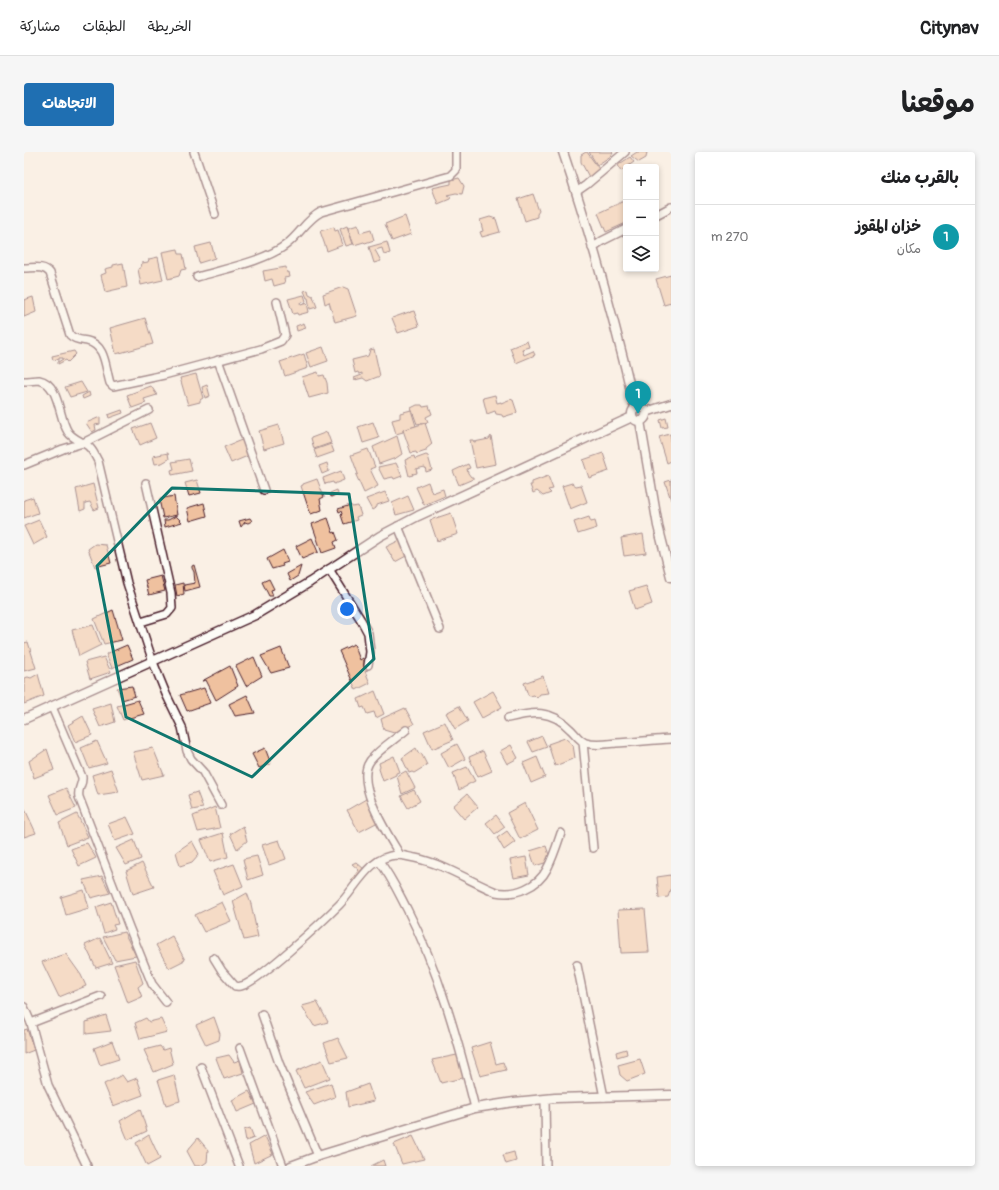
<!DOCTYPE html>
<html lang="ar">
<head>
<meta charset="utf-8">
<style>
  body { margin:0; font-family:Pangolin,"Playpen Sans Arabic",sans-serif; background:#f6f6f6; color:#202124; direction:rtl }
  .controls { position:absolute; right:12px; top:12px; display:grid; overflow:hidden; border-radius:4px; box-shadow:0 2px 6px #0003 }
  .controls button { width:36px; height:36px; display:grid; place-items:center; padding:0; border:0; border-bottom:1px solid #e0e0e0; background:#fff; color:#202124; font:20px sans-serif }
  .you { position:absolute; left:323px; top:457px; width:14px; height:14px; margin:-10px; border:3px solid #fff; border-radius:50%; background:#1a73e8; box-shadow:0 0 0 6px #1a73e833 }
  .badge { display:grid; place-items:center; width:26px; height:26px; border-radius:50%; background:#1f6fb2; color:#fff; font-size:13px; font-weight:700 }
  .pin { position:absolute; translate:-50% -33px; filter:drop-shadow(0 1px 2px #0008) }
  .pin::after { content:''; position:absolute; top:21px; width:14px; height:12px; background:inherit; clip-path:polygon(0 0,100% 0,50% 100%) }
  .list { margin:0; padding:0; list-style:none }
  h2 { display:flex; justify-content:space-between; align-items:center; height:52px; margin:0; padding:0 16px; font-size:17px }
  h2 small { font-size:13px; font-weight:400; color:#757577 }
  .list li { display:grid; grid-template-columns:26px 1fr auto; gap:12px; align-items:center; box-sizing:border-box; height:64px; padding:0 16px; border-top:1px solid #e0e0e0 }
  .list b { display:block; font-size:15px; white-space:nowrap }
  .list p { margin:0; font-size:13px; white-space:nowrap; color:#757577 }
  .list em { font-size:13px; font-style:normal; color:#757577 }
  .icon { flex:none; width:22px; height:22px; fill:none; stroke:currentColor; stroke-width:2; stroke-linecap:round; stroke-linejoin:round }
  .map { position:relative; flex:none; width:647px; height:1014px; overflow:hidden; direction:ltr; border-radius:4px }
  header { display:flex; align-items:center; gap:24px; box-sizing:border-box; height:56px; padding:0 20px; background:#fff; border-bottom:1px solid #e0e0e0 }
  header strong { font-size:19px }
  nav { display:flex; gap:22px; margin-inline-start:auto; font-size:14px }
  .intro { display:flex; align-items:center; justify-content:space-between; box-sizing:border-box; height:96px; padding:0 24px }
  h1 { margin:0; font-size:28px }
  .button { padding:10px 18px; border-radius:4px; background:#1f6fb2; color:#fff; font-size:14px; font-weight:700 }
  main { display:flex; gap:24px; padding:0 24px }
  aside { flex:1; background:#fff; border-radius:4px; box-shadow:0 2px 6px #0003 }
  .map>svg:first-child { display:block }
  .building { fill:#efc19f; stroke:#4a1f2b }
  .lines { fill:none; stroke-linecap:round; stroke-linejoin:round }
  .minor-casing { stroke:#4a1f2b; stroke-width:10 }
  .tertiary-casing { stroke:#4a1f2b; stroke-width:11 }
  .minor { stroke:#fdfcf7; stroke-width:7 }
  .tertiary { stroke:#fdfcf7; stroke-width:8 }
  .marked { fill:none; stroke:#0f766e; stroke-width:3; stroke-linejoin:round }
</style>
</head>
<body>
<header>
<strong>Citynav</strong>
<nav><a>الخريطة</a><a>الطبقات</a><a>مشاركة</a></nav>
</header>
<div class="intro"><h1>موقعنا</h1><a class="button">الاتجاهات</a></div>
<main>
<aside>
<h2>بالقرب منك<small></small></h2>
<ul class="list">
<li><span class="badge" style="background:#0f9aa8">1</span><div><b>خزان المقوز</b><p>مكان</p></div><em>270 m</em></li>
</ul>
</aside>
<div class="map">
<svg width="647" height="1014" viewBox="0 0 647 1014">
  <rect width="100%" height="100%" fill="#faf0e5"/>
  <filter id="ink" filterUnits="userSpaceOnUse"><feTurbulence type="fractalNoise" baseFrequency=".025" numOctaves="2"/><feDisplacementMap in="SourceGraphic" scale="8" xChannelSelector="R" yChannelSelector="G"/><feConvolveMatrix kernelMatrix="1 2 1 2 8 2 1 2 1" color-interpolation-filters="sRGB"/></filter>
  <g filter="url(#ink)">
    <g class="building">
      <polygon points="562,0 563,0 575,17 565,25 557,10 557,3"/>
      <polygon points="565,0 588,0 589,1 587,4 573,13"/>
      <polygon points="613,0 623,0 622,6 615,10 607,4"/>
      <polygon points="606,5 610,10 597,19 594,13"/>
      <polygon points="435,26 440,34 438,42 432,41 423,43 427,45 426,47 414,52 408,36 427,32 427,28"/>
      <polygon points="509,42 515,59 513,62 513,65 501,69 494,47"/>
      <polygon points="602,48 602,71 582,80 574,61"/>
      <polygon points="381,64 387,82 368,89 361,72"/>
      <polygon points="466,65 472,67 476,80 458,85 456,80 459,79 456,68"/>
      <polygon points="334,73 336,81 347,78 350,88 341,91 340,90 330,93 324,76"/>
      <polygon points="323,74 329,92 322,94 316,77"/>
      <polygon points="310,75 311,79 314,78 319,93 303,99 296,79"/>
      <polygon points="363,90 366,101 360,103 358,96 351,98 357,109 350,111 345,95"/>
      <polygon points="187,91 191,106 175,111 171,95"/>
      <polygon points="154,97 155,102 159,102 162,117 157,118 155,124 144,127 138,100"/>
      <polygon points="134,105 139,128 117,133 114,117 117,115 118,111 124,110 125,107"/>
      <polygon points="99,111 103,135 81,140 77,123 82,121 81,117 89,115 89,113"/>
      <polygon points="262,115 263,121 265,120 266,125 260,126 261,131 250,134 248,127 241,129 239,119"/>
      <polygon points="647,123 647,151 640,153 632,127"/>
      <polygon points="319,135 324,137 333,164 311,170 305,150 301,152 299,142"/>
      <polygon points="284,138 285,142 289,144 293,155 286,157 284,146 283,146 280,139"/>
      <polygon points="280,143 282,149 276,151 277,153 283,151 285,160 274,163 273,161 269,162 264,147"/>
      <polygon points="9,145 12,160 0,165 0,148"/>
      <polygon points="390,159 395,174 374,181 368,166 385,160 386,161 386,160"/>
      <polygon points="121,166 129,192 92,202 86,176"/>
      <polygon points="280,171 282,176 273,179 272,174"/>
      <polygon points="503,189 505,195 498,197 500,203 509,199 511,203 492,211 486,196"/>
      <polygon points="299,195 304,209 287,215 282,201"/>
      <polygon points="350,197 356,224 343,229 339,226 331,228 330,226 338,223 338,221 335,222 334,220 331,221 328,208 344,204 346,198"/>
      <polygon points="50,199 52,202 44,210 42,208 34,212 34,210 39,207 39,206 35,206 35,208 34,208 33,207 29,208 28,204"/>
      <polygon points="280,202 284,216 261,224 256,210"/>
      <polygon points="294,220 295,224 300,223 303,231 304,241 285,246 278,225"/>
      <polygon points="172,222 179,246 176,248 176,250 164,253 156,226"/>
      <polygon points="57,230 63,240 46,245 41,235"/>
      <polygon points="183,233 186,244 181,246 178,235"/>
      <polygon points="127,234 133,243 120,247 122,251 108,256 103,243"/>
      <polygon points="65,240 66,244 59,247 58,244"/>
      <polygon points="471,243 473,251 477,250 477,251 487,247 488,248 489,248 493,260 492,261 479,265 478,263 472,262 471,259 463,262 459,246"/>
      <polygon points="393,253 398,253 399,255 405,254 408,262 402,265 404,270 393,272 387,256"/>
      <polygon points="98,258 99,261 85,266 84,263"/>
      <polygon points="387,258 392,274 379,278 379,280 372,282 368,268 376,266 376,261"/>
      <polygon points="76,265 76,272 71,273 72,278 68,280 62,271"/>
      <polygon points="642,266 644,275 638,276 636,268"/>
      <polygon points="349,270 355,286 339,291 334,275"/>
      <polygon points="126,271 132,286 116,293 109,277"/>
      <polygon points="401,271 408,292 402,297 402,299 393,302 392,300 387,301 379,278"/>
      <polygon points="255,273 260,291 240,297 235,279"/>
      <polygon points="303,280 307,291 290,297 287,286"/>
      <polygon points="646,282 647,287 647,309 643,311 635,285"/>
      <polygon points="373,284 378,302 372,306 355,312 349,295"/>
      <polygon points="467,284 472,312 452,316 446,288 449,288 450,290 465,287"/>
      <polygon points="220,287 226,303 207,311 200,295"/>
      <polygon points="307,292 310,300 293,306 290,298"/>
      <polygon points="344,297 351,315 346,317 354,334 340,341 332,323 334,322 327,303"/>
      <polygon points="144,301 145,307 138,311 131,312 129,304"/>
      <polygon points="579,301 585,319 565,326 559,308"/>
      <polygon points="402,303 404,304 408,318 402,320 401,315 392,317 393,321 389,322 388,321 389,323 385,324 381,308 390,304 391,307"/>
      <polygon points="165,307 168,319 148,323 147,318 150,317 148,310"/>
      <polygon points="303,311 305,319 298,322 295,314"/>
      <polygon points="372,311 378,324 370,327 369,325 360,327 354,315"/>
      <polygon points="444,312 446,316 443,317 444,321 447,325 449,325 449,327 435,333 429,319"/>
      <polygon points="317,319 320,328 310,332 309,330 301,332 299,326"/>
      <polygon points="524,324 529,337 524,338 527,341 519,344 513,339 509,341 506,333 508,333 508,330"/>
      <polygon points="293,327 300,345 296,347 298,358 287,362 284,355 277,334 279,333 279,332"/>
      <polygon points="173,328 177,341 165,344 161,331"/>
      <polygon points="647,328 647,348 641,330"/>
      <polygon points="404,330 408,341 419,337 421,344 400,353 392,335"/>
      <polygon points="548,331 552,334 557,333 563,350 546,357 538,334"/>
      <polygon points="69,332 75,356 70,358 66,350 61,351 61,357 56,359 52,337"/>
      <polygon points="313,338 314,342 307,345 306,341"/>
      <polygon points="361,340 365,349 353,353 353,355 348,358 342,347"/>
      <polygon points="150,344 153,363 139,366 135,347"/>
      <polygon points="384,344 390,358 372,363 368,351"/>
      <polygon points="9,345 14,361 0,366 0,348"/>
      <polygon points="180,351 183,364 166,369 163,356"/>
      <polygon points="327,353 328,355 334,354 337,363 332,365 333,368 320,372 317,363 318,362 317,359 315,360 314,357"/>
      <polygon points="427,361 434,382 413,389 406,368"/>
      <polygon points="152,364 158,370 141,375 140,368 144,368"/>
      <polygon points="565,365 567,370 571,369 573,376 554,382 550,370"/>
      <polygon points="226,366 228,369 224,371 221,370 217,375 215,369"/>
      <polygon points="304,366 309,381 311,380 314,388 310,390 312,396 298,401 288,372"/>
      <polygon points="15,368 23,385 9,393 0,374"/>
      <polygon points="619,382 622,401 600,404 597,386"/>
      <polygon points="288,386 294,400 278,407 272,394"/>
      <polygon points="376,388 384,403 371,410 362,395"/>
      <polygon points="71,392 82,393 87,411 71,415 64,397"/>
      <polygon points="259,398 263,407 264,410 258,412 259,414 248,417 243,407"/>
      <polygon points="170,413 176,435 161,439 160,433 171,431 170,420 168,416 168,414"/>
      <polygon points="277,414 274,424 266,429 263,422"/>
      <polygon points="137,424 141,439 125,443 121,428"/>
      <polygon points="245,427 250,437 247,438 249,444 245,444 238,430"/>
      <polygon points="159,431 160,442 153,444 151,433"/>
      <polygon points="622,434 628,452 611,458 605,439"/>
      <polygon points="89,458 98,488 80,492 70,467"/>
      <polygon points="69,473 77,493 55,504 48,478"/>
      <polygon points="4,490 12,516 0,519 0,491"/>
      <polygon points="330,492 336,508 339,506 344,518 341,519 346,531 332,538 315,499"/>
      <polygon points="103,493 109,507 88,516 82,502"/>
      <polygon points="257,496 265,516 247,521 237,504"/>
      <polygon points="80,505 87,520 66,527 61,510"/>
      <polygon points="230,505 238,524 222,534 212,514"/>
      <polygon points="206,514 214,534 192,548 182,528 178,529"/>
      <polygon points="14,522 20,544 0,552 0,526 4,525 7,526"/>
      <polygon points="519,524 525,541 516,542 513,546 510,543 506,544 504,543 500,531"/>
      <polygon points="108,534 111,544 98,548 93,536"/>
      <polygon points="180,536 186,551 163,559 156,543"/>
      <polygon points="351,539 360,562 352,566 350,560 343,562 340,555 337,556 334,547"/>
      <polygon points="469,539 478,555 458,566 449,550"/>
      <polygon points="223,543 231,561 211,564 205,552"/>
      <polygon points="114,548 120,562 99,568 93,554"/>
      <polygon points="87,551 91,570 76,575 68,557"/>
      <polygon points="435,554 444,569 431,577 422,561"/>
      <polygon points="381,556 390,572 370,581 360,578 357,567"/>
      <polygon points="59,564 68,583 51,590 44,573"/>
      <polygon points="421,570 429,588 408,597 400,579"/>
      <polygon points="518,584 523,595 509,600 504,590"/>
      <polygon points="541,586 549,593 551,606 531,614 524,592"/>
      <polygon points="73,589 83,611 65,616 57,596"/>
      <polygon points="433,592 441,607 425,616 417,601"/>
      <polygon points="487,593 494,606 483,612 476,599"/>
      <polygon points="129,596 140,623 118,628 109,600"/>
      <polygon points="241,596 247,612 235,616 228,602"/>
      <polygon points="392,596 395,602 397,601 403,613 390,621 388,620 385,621 378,606"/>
      <polygon points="23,597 30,618 10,626 5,609"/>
      <polygon points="459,599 468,619 454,625 445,605"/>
      <polygon points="370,604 376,620 372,621 372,623 359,629 355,617 356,615 355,611"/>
      <polygon points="513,605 521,625 507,631 499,611"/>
      <polygon points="443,615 451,629 443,633 443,634 435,638 429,621"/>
      <polygon points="87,617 95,640 74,643 68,623"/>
      <polygon points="382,619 391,636 378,642 373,624"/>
      <polygon points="42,636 52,656 34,663 25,643"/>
      <polygon points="390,638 396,649 384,656 377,644"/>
      <polygon points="173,640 179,656 168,658 164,643"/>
      <polygon points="443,642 454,655 440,667 429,654"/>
      <polygon points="342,647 354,670 335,680 323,658"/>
      <polygon points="501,651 514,678 496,687 483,661"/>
      <polygon points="0,655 12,681 0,685"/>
      <polygon points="191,655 196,676 174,680 169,664"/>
      <polygon points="53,662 64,685 43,693 35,671"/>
      <polygon points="472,663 481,675 471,682 462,671"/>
      <polygon points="103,665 111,682 91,689 84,672"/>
      <polygon points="219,674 223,689 213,697 206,682"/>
      <polygon points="483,679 491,690 480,698 473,686"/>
      <polygon points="199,681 204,705 186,710 177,688"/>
      <polygon points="110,688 117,707 102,713 92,696"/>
      <polygon points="255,688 262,707 245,713 238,693"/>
      <polygon points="168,689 175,702 168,710 156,714 152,700"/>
      <polygon points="63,691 72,706 55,714 47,697"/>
      <polygon points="522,694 527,709 511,714 506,699"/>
      <polygon points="233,704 239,723 224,728 219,707"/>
      <polygon points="502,705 505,723 490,726 486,708"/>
      <polygon points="332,710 341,718 331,731 327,728 335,718 328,712"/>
      <polygon points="118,711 130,735 109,742 102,719"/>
      <polygon points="210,712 219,734 199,743 189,719"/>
      <polygon points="647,723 647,739 646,739 644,745 635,746 633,725"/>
      <polygon points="78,724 86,741 67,746 59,728"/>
      <polygon points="60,738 65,756 42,763 37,745"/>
      <polygon points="223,741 227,752 234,785 220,788 209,749"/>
      <polygon points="87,750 94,772 89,773 91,777 80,781 72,755"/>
      <polygon points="198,750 207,769 180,780 171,763"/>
      <polygon points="621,757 625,800 597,801 594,758"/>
      <polygon points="100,780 112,804 91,808 79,785"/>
      <polygon points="148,784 161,808 145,816 132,793"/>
      <polygon points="76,786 88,811 72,816 61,793"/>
      <polygon points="42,802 57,823 62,834 35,845 18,810"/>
      <polygon points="111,808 119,831 114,835 118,845 104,851 90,813"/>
      <polygon points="293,850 304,870 290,874 278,854"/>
      <polygon points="82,863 87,879 62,882 62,870"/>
      <polygon points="190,865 196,882 195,888 182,893 172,873"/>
      <polygon points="122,866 125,870 137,867 143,880 116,887 111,871"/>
      <polygon points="3,877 10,898 0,902 0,878"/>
      <polygon points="314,886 324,906 307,910 300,891"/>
      <polygon points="88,889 95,907 76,913 70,896"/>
      <polygon points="466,890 472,912 479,910 482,918 456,924 447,896"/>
      <polygon points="136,894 139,898 145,896 149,912 130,920 120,898"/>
      <polygon points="602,897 603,902 593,905 592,900"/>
      <polygon points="205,903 210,910 216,908 219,921 200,927 192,906"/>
      <polygon points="433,903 443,925 417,931 408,908"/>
      <polygon points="616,907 621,922 603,929 596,923 594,913"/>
      <polygon points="298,908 306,926 280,936 272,919"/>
      <polygon points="98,923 103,930 113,926 119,943 89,954 80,932"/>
      <polygon points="150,923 156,949 142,953 134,928"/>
      <polygon points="307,931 311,945 290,953 281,940"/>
      <polygon points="344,932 350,949 324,955 322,940"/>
      <polygon points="225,939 232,952 213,960 208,948"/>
      <polygon points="116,957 123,979 104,988 96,969"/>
      <polygon points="226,976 230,986 222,989 220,978"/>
      <polygon points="125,983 136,1007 123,1014 112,991"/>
      <polygon points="241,984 249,1002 230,1011 225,993"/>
      <polygon points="389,984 400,1007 378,1012 370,992"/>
      <polygon points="174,986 184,998 183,1010 177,1014 171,1014 163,999"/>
      <polygon points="490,1000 492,1009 482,1012 479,1003"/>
      <polygon points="359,1008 361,1014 347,1014"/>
    </g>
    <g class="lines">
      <defs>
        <g id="minor">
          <polyline points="170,0 191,62"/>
          <polyline points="552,40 562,33 601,0"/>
          <polyline points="632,63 647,55"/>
          <polyline points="568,96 578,89 602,77"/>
          <path d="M0,116C9,116 20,113 26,121L46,183C51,188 57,188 63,189C82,193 81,215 86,231L89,234L140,223L237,197L257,189L261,183L253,150"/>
          <path d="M173,125C200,117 242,109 263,92C276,82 283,67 297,60L426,24L432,18V0"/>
          <polyline points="194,208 240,338"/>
          <path d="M0,229C5,229 11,228 15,228C36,232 34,265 44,280C49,287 57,289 64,294C69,298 71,304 74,309L103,431L129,510L142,542L158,575L163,599L167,607L179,620L197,653"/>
          <polyline points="0,313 39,297 59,291 125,258"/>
          <polyline points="374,374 416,477"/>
          <polyline points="305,417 337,468 344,481 346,500 344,513"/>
          <polyline points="117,470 143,462 148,456 147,441 122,331"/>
          <path d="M28,555L58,625C59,633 53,636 55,645L105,775L128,832L142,850"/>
          <path d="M484,566C509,560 527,557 546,577C551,581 555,589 562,591C571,594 583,592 592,591C610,590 629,588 647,587"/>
          <polyline points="559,590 569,696"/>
          <path d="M376,703C364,683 330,631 346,609C355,597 370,588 382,578"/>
          <path d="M355,709C367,724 374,740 383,757C415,819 434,888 451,956"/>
          <path d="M190,806L198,819L211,834C212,834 216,835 217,834C232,832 301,767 315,753C332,736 345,704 373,703C379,703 385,705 391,706C420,712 445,729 472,740C491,744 514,735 523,717C529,706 533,693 537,681"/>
          <polyline points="553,813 580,945"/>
          <polyline points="0,855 7,871 24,933 63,1014"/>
          <polyline points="238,862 255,911 294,1004"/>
          <polyline points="7,871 77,844"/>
          <polyline points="216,896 259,1014"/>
          <polyline points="177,915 215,1014"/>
          <polyline points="521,947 522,1014"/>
        </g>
        <g id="tertiary">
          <path d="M539,0C567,83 591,170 611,256"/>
          <circle cx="615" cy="262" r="7"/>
          <polyline points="622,260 647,252"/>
          <polyline points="616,269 634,374 647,425"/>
          <polyline points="0,567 231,463 286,430 356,384 394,364 608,265"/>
          <polyline points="267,1014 294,1004 451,956 490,950 531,946 647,943"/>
        </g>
      </defs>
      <use href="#minor" class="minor-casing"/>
      <use href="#tertiary" class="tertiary-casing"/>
      <use href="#minor" class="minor"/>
      <use href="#tertiary" class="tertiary"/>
    </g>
  </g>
  <path d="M0 0H647V1014H0ZM148,336L325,342L350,507L228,625L102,565L73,414Z" fill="#faf0e5" fill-opacity=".55" fill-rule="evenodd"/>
  <path class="marked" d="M148,336L325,342L350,507L228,625L102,565L73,414Z"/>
</svg>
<div class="controls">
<button>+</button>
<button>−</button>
<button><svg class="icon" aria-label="layers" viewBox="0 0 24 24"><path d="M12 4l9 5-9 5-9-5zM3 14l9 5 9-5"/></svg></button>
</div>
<div class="you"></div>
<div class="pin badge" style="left:614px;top:262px;background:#0f9aa8">1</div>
</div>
</main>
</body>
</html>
